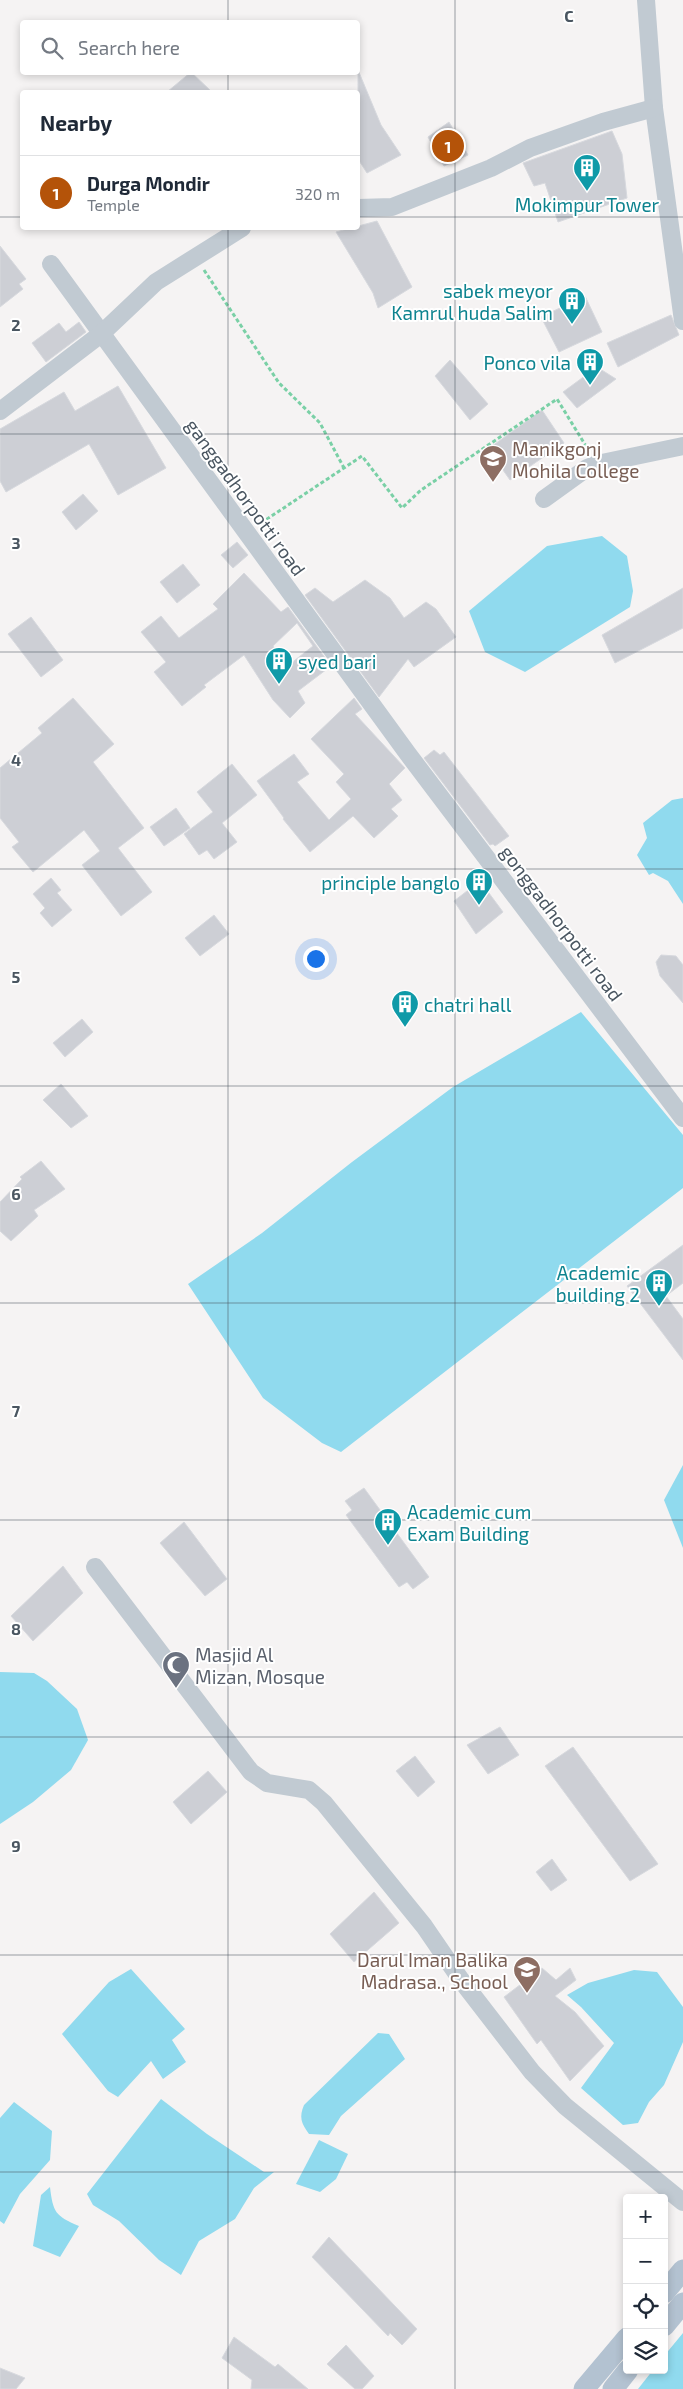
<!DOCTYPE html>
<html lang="en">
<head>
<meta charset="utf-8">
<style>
  body { margin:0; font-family:"Exo 2",sans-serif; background:#f2f2f3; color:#1f2937 }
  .controls { position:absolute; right:15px; bottom:15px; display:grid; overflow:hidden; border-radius:5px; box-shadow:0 2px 8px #0003 }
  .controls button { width:45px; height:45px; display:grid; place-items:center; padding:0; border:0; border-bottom:1px solid #e0e1e3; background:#fff; color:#1f2937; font:25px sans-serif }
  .you { position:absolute; left:315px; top:958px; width:18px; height:18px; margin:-12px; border:4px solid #fff; border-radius:50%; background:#1a73e8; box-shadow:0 0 0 8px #1a73e833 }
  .badge { display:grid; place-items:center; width:32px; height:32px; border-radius:50%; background:#b45309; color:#fff; font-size:16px; font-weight:700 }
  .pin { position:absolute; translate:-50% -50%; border:2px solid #fff; box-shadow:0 1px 5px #0006 }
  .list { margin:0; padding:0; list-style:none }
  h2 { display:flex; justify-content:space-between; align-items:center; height:65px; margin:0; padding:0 20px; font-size:21px }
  h2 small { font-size:16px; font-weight:400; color:#747a83 }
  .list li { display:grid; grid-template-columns:32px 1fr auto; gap:15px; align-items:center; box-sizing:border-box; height:75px; padding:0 20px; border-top:1px solid #e0e1e3 }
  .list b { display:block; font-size:19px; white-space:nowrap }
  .list p { margin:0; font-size:16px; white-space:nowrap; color:#747a83 }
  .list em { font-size:16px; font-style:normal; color:#747a83 }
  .icon { flex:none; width:28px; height:28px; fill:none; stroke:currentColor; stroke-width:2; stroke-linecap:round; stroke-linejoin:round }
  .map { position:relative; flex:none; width:683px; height:2389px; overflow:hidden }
  .search { position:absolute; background:#fff; box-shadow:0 2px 8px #0003; left:20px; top:20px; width:340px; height:55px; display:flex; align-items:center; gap:12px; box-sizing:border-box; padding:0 18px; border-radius:5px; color:#747a83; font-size:19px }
  .panel { position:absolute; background:#fff; box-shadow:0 2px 8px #0003; left:20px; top:90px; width:340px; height:140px; border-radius:5px }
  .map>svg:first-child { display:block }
  .water { fill:#90daee }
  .building { fill:#cdcfd5; stroke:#d7d9de; fill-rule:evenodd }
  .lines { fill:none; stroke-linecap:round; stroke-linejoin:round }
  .path { stroke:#7ad0a6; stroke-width:3; stroke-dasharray:4 2.5; stroke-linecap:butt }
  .minor { stroke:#c1cad2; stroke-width:18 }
  .major { stroke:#b3c2d1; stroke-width:21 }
  .grid { fill:none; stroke:#4a5661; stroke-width:1; stroke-opacity:0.55 }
  .labels { text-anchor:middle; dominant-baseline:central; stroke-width:4; stroke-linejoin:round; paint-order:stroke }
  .culture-label { font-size:19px; fill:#0d838f; stroke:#fff; text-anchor:end }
  .education-label { font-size:19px; fill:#785e54; stroke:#fff; text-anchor:start }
  .street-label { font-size:19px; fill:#4a5661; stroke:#fff }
  .worship-label { font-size:19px; fill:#5b616d; stroke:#fff; text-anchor:start }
  .grid-label { font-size:16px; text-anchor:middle; font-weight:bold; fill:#4a5661; stroke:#fff; stroke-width:4; stroke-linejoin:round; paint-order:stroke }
</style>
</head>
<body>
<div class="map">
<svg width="683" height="2389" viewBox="0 0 683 2389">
  <rect width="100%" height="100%" fill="#f5f3f3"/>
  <g class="water">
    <polygon points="602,536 627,556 633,591 630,607 525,672 485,652 469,611 547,546"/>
    <polygon points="683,798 683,904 668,881 653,873 649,875 637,855 647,838 643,823 672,800"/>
    <polygon points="581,1012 683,1135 683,1188 341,1452 322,1443 263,1398 188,1284 262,1233 352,1162 453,1087"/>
    <polygon points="683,1465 683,1548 664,1500"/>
    <polygon points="0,1672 34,1673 47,1681 77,1709 88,1740 71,1770 33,1802 0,1824"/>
    <polygon points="131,1969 185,2029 172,2040 186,2062 163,2079 151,2061 118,2097 108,2091 62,2034 109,1982"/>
    <polygon points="634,1970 657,1972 683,2007 683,2042 664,2085 649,2102 638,2123 623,2125 581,2088 614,2043 581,2007 567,1995 588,1983"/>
    <path d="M378,2033L389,2034L405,2059L341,2116L329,2135L309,2134C301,2123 299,2117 304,2105Z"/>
    <polygon points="161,2099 207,2134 264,2172 274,2172 254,2188 235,2219 199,2241 181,2275 159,2260 119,2221 93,2205 87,2194"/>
    <polygon points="14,2102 52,2131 50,2160 20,2194 4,2224 0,2221 0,2118"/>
    <polygon points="319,2140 348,2154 336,2179 320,2192 296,2184"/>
    <path d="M50,2187C53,2212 55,2216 79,2226L60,2257L33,2246L41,2195Z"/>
    <polygon points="683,2333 683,2389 638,2389 653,2370 664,2370 664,2356"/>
  </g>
  <g class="building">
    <polygon points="358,70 381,125 401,155 367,173 358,159"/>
    <polygon points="191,72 212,92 167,92"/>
    <polygon points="449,122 468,155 444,166 428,137"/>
    <polygon points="612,131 622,154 627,198 558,222 545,183 534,186 523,163"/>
    <polygon points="377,221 412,287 378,308 373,293 336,232"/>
    <polygon points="0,246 26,279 19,284 23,289 0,307"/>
    <polygon points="585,296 602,332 559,352 541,317"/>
    <polygon points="671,315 679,335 618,367 607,343"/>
    <polygon points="79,322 86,332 46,362 32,343 59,323 66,332"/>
    <polygon points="450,360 488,404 470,420 435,376"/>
    <polygon points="597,367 616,379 577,408 563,392"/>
    <polygon points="118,386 166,468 118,495 89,444 6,492 0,481 0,429 64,392 75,411"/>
    <polygon points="542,410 564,443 510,480 488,449"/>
    <polygon points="83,494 98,511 76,530 62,512"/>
    <polygon points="237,542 248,555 233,568 221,555"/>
    <polygon points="183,564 200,585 177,603 160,582"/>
    <path d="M244,573L281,612L288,607L331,666L298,691L305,703L290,718L273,700L244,655L204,685L206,687L182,706L154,672L166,662L141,632L161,616L179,638L218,609L213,604ZM297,623L313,646L285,668L273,646Z"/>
    <polygon points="365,580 390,598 404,618 426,602 436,609 456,637 414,667 408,659 379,697 305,595 315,588 333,602"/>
    <polygon points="683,588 683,628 615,663 602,635"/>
    <polygon points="31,617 63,660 41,677 8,634"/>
    <polygon points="73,698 114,744 93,762 144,828 118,848 152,892 121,916 82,865 100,851 84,830 33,872 12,847 19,842 0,818 0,768 42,733 38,728"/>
    <polygon points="354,698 362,709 355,714 405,768 389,784 402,800 391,809 398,816 374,838 353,816 310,852 283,819 284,818 257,781 294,754 309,774 297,782 329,820 351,799 336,782 344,774 311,739"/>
    <polygon points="434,750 440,755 444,752 509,836 495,846 493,844 490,845 424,758"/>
    <polygon points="232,764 257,795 222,823 237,842 214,859 207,850 199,855 184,834 213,812 197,792"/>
    <polygon points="176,808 190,828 164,846 150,827"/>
    <polygon points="51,878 61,890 57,893 72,910 52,927 40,913 45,908 33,894"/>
    <polygon points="480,881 503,912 476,934 454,901"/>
    <polygon points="214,915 229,934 200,956 185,938"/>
    <polygon points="661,955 676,956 683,965 683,1003 660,976 656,962"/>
    <polygon points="82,1019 93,1032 65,1057 53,1043"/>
    <polygon points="61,1084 88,1116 71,1128 43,1100"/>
    <polygon points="41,1161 65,1189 34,1210 38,1216 11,1241 0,1231 0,1202 22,1179 20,1177"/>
    <polygon points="683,1245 683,1283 666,1296 683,1319 683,1360 627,1286"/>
    <polygon points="364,1488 429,1577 413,1589 407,1582 399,1587 346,1515 352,1510 345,1501"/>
    <polygon points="184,1522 227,1579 205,1596 160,1543"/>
    <polygon points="63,1566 83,1593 33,1641 11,1616"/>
    <polygon points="500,1727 519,1755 488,1774 467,1745"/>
    <polygon points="573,1747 658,1864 630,1881 545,1766"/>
    <polygon points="415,1756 435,1782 418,1797 396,1771"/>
    <polygon points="208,1771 227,1792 191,1824 173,1802"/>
    <polygon points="552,1859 567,1880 551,1891 536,1872"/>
    <polygon points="374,1892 399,1923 354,1962 330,1934"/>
    <polygon points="542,1968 556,1980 570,1968 576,1980 555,1996 575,2012 604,2046 570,2081 541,2040 537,2044 504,1997"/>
    <polygon points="329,2237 417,2329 402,2345 390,2333 388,2336 312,2257"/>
    <polygon points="234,2337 275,2367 278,2364 308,2389 251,2389 252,2380 222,2358"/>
    <polygon points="346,2345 374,2376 362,2389 355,2389 327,2364"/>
    <polygon points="0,2368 25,2378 16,2389 0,2389"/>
  </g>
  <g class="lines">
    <g class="path">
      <polyline points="204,270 279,383 320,423 344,468"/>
      <polyline points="261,523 362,456 402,508 421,490 557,399 589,451"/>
    </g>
    <g class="minor">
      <polyline points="646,0 654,108 683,321"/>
      <polyline points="358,208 392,207 491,168 530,148 603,122 654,108"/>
      <polyline points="51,264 408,754 683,1118"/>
      <polyline points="0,411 101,334 156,282 242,228"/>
      <polyline points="544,499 587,468 597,464 683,446"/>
      <polyline points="95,1567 251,1772 267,1783 309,1790 324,1803 424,1926 461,1980 532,2072 565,2106 683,2202"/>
    </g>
    <g class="major">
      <polyline points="664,2293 683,2270"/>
      <polyline points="664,2326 683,2303"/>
      <polyline points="584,2389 627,2338"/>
      <polyline points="613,2389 628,2370"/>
    </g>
  </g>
  <path class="grid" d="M228,0V22M455,0V2389M228,72V92M0,217H22M358,217H683M228,228V2389M0,434H683M0,652H683M0,869H683M0,1086H683M0,1303H683M0,1520H683M0,1737H683M0,1955H683M0,2172H683"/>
  <defs>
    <symbol id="building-pin" viewBox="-11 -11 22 30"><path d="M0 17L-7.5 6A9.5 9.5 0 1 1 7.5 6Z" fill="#0f9aa8" stroke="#fff"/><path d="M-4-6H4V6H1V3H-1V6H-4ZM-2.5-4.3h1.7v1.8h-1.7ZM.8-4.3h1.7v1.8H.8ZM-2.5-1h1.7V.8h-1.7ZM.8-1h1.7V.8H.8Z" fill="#fff"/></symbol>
    <symbol id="university-pin" viewBox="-11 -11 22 30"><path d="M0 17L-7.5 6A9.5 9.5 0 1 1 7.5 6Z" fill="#8d6e63" stroke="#fff"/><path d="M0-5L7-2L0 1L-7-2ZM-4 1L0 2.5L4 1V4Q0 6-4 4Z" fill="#fff"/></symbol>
    <symbol id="mosque-pin" viewBox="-11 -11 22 30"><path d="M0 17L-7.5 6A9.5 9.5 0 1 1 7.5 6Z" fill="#6b7280" stroke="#fff"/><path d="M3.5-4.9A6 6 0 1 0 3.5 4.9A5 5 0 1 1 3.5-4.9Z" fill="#fff"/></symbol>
    <symbol id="school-pin" viewBox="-11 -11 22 30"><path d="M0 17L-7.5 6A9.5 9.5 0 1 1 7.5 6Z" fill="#8d6e63" stroke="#fff"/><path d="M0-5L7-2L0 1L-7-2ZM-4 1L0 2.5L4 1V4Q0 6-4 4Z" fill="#fff"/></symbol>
  </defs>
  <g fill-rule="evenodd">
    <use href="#building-pin" x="571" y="152" width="32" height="43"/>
    <use href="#building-pin" x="556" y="285" width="32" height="43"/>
    <use href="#building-pin" x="574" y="346" width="32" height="43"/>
    <use href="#university-pin" x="477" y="443" width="32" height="43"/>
    <use href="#building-pin" x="263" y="645" width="32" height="43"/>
    <use href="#building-pin" x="463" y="866" width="32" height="43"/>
    <use href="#building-pin" x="389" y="988" width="32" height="43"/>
    <use href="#building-pin" x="643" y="1267" width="32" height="43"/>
    <use href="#building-pin" x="372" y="1506" width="32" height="43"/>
    <use href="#mosque-pin" x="160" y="1649" width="32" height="43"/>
    <use href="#school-pin" x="511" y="1954" width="32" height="43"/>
  </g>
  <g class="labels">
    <g class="culture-label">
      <text x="587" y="204" text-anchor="middle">Mokimpur Tower</text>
      <text x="553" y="290">sabek meyor<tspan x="553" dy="22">Kamrul huda Salim</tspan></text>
      <text x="571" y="362">Ponco vila</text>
      <text x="298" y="661" text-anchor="start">syed bari</text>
      <text x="460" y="882">principle banglo</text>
      <text x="424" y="1004" text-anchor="start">chatri hall</text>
      <text x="640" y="1272">Academic<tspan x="640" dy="22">building 2</tspan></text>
      <text x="407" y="1511" text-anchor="start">Academic cum<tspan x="407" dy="22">Exam Building</tspan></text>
    </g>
    <g class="education-label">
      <text x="512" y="448">Manikgonj<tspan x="512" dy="22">Mohila College</tspan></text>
      <text x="508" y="1959" text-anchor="end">Darul Iman Balika<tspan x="508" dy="22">Madrasa., School</tspan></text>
    </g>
    <g class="street-label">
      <text transform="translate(246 497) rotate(54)">ganggadhorpotti road</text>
      <text transform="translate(562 923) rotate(53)">gonggadhorpotti road</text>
    </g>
    <g class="worship-label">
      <text x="195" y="1654">Masjid Al<tspan x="195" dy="22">Mizan, Mosque</tspan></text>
    </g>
  </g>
  <g class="grid-label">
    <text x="569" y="22">C</text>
    <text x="16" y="331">2</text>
    <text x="16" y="549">3</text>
    <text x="16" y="766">4</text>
    <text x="16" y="983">5</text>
    <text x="16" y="1200">6</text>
    <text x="16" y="1417">7</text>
    <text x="16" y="1635">8</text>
    <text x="16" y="1852">9</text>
  </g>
</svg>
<div class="controls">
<button>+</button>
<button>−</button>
<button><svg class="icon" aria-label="locate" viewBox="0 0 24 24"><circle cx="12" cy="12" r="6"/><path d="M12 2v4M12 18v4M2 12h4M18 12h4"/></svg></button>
<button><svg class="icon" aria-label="layers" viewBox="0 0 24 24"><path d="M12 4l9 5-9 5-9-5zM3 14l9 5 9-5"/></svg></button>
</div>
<div class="you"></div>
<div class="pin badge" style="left:448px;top:146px">1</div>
<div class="search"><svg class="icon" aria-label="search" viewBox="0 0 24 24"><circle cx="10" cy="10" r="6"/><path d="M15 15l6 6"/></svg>Search here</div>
<section class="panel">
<h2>Nearby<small></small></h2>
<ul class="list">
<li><span class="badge">1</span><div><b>Durga Mondir</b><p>Temple</p></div><em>320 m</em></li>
</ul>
</section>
</div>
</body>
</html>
